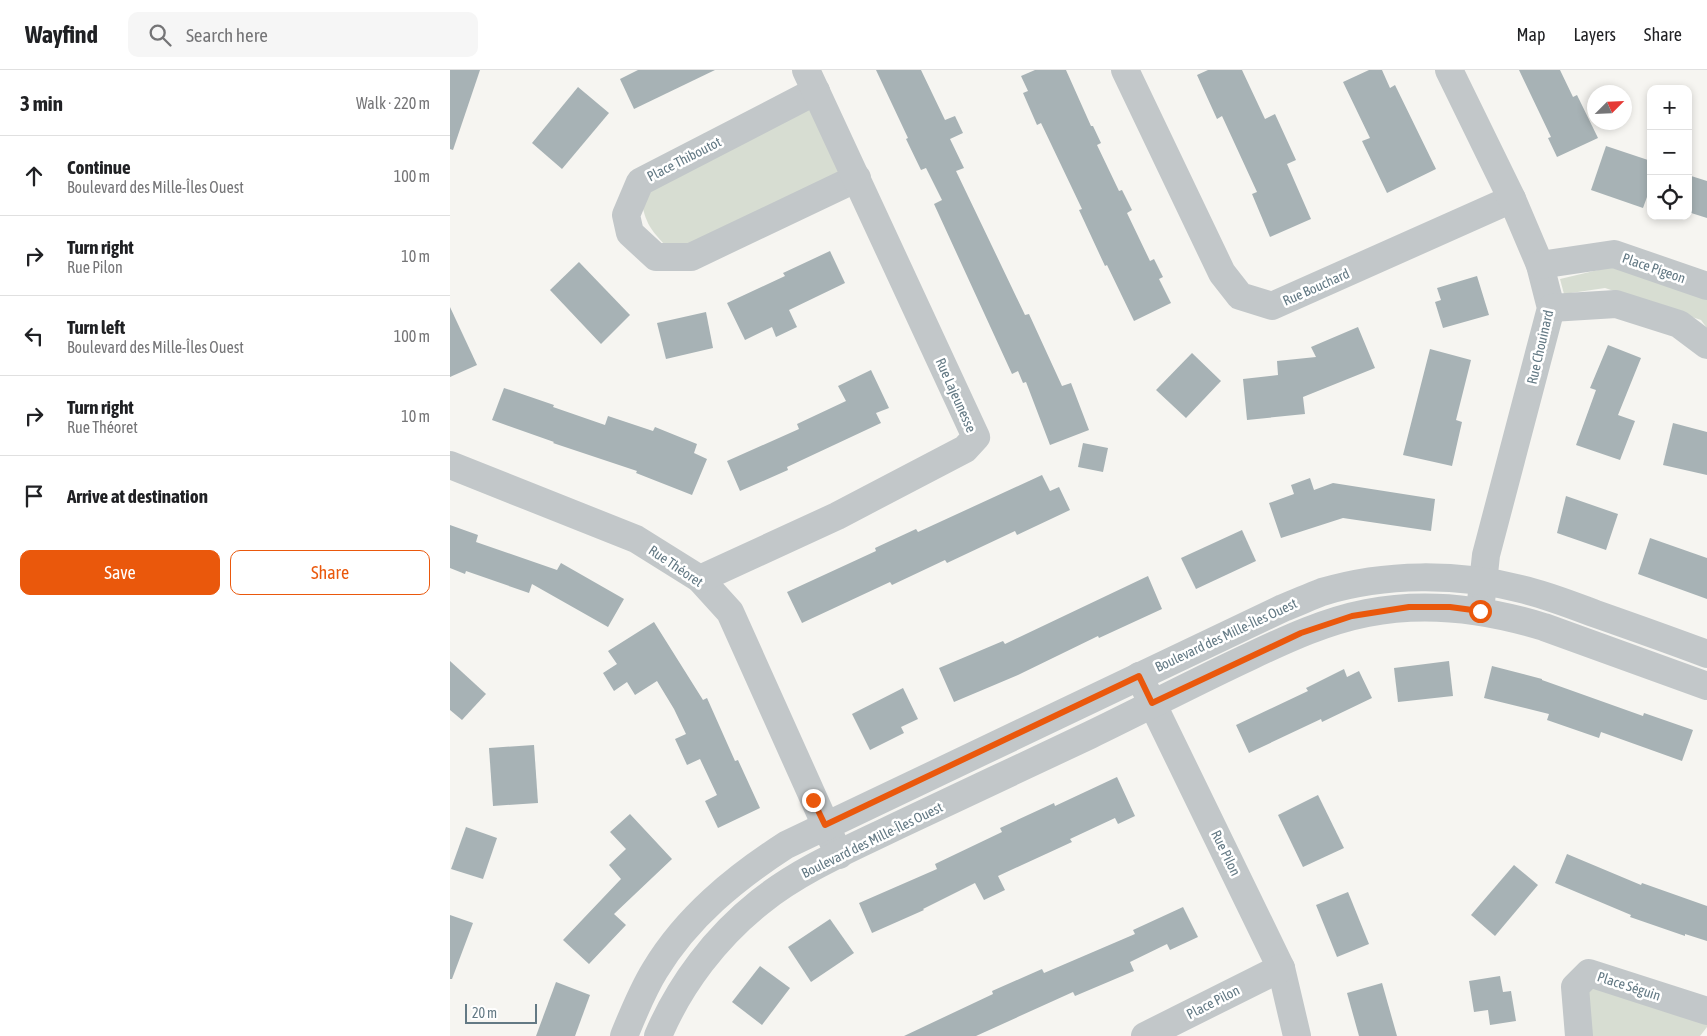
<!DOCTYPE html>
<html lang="en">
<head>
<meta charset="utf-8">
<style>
  body { margin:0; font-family:"Asap Condensed",sans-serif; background:#f6f6f6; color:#202124 }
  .controls { position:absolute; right:15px; top:15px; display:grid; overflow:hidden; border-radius:10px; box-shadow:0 2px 8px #0003 }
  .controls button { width:45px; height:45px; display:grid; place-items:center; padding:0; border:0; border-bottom:1px solid #e0e0e0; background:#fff; color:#202124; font:25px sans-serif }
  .compass { position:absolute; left:1137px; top:15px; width:45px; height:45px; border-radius:50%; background:#fff; box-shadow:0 2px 8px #0003; rotate:66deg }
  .scale { position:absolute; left:15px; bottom:12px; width:72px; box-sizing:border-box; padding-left:5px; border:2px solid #637984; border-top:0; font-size:14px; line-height:18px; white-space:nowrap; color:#637984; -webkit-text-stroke:4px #fff; paint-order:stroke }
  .stop { position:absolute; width:15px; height:15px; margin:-11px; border:4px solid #ea580c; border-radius:50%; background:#fff }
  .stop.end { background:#ea580c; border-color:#fff; box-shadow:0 1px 5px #0008 }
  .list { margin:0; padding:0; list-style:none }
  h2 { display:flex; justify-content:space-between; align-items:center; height:65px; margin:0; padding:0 20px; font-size:21px }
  h2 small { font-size:16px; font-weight:400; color:#757577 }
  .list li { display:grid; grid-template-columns:32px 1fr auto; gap:15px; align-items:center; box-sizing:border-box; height:80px; padding:0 20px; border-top:1px solid #e0e0e0 }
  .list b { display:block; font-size:19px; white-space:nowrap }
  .list p { margin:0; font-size:16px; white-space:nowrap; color:#757577 }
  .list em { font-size:16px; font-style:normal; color:#757577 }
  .actions { display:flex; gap:10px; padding:15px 20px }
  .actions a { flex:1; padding:11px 0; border:1px solid #ea580c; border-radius:10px; text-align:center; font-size:18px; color:#ea580c }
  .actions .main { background:#ea580c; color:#fff }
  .icon { flex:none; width:28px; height:28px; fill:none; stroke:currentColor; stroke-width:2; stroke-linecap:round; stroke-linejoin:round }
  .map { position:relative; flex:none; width:1257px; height:966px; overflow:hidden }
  header { display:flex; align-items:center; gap:30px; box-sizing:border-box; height:70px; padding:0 25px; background:#fff; border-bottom:1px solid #e0e0e0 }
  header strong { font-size:24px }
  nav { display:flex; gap:28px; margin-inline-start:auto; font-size:18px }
  .search { width:350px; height:45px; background:#f6f6f6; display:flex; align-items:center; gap:12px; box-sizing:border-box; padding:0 18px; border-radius:10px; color:#757577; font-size:19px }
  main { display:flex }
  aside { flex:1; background:#fff }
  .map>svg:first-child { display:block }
  .green { fill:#d7ddd2 }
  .building { fill:#a7b2b5 }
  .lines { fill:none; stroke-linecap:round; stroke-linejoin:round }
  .minor { stroke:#c2c7c9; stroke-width:28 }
  .tertiary { stroke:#c2c7c9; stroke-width:28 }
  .route { stroke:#ea580c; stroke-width:6 }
  .labels { text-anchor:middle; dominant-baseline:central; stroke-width:5; stroke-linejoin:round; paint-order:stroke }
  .street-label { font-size:14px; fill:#637984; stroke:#fff }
</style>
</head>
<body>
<header>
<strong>Wayfind</strong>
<div class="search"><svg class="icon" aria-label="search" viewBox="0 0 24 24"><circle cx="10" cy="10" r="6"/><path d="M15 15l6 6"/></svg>Search here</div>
<nav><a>Map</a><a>Layers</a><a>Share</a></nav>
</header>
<main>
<aside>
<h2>3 min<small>Walk · 220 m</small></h2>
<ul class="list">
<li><svg class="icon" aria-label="ahead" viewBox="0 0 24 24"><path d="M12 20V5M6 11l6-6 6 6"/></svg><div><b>Continue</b><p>Boulevard des Mille-Îles Ouest</p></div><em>100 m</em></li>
<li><svg class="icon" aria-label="right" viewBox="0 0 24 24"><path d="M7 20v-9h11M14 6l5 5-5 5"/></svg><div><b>Turn right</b><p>Rue Pilon</p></div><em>10 m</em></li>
<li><svg class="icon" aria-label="left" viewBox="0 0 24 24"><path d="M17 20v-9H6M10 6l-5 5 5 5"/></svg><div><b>Turn left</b><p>Boulevard des Mille-Îles Ouest</p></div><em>100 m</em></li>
<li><svg class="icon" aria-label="right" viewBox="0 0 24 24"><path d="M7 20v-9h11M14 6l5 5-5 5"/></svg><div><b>Turn right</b><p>Rue Théoret</p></div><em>10 m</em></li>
<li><svg class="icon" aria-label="arrive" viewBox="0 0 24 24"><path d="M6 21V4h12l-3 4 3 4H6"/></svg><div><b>Arrive at destination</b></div></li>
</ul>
<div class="actions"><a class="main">Save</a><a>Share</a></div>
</aside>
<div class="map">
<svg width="1257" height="966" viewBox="0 0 1257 966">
  <rect width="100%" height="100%" fill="#f6f5f1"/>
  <g class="green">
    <path d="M359,38L390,103L242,176H216C200,159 196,154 191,130L201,119Z"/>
    <polygon points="1165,196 1257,229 1257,258 1251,250 1155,218 1114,224 1110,209"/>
    <polygon points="1143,913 1257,950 1257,957 1250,966 1136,966 1133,924"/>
  </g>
  <g class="building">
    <polygon points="0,0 30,0 3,80 0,79"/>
    <polygon points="188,0 265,0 184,39 170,9"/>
    <polygon points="426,0 471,0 495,50 505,46 513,63 500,69 514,98 506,101 575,245 579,244 612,316 621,313 639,360 600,375 576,312 573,313 568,301 562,304 484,134 492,130 476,98 471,100 456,69 458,68"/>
    <polygon points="585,0 616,0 641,56 643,56 651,73 647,75 669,121 672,120 682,140 677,143 700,191 704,189 713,207 709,209 721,233 684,251 657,195 655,196 629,140 632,139 591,53 587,55 573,23 578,21 571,6"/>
    <polygon points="758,0 792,0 815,49 825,44 846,90 837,94 861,149 820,167 802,124 807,122 772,46 767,49 747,5"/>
    <polygon points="919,0 932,0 940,18 945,15 986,99 937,123 912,71 920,68 893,12"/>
    <polygon points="1069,0 1110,0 1123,27 1127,25 1148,68 1107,87 1098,68 1101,67"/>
    <polygon points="128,17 159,43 112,99 82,73"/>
    <polygon points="1156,76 1201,91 1201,116 1193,138 1141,120"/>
    <polygon points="1238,105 1257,111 1257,148 1238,142"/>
    <polygon points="380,181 395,213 339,240 347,257 326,267 322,257 295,270 277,233 335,206 333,203"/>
    <polygon points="129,192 180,245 151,274 100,220"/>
    <polygon points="1027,206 1039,245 993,258 985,232 991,230 987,218"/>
    <polygon points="0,237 27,295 0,307"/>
    <polygon points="256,242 263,278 216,289 207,253"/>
    <polygon points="908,257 925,298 853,327 855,344 797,350 793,309 828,305 827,291 866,287 861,277"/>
    <polygon points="1158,275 1191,288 1168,345 1185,351 1170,390 1126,375 1146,320 1140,318"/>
    <polygon points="980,279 1021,290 1006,350 1012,352 1002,396 953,385"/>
    <polygon points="742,283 771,311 736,348 706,320"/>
    <polygon points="421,300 439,338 426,343 431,353 337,397 338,400 290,421 277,391 349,359 347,354 396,331 388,316"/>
    <polygon points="54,318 104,335 103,337 155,355 158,346 203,361 205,357 247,374 244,383 257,389 242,425 186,403 187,401 103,373 104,372 42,350"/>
    <polygon points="1223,353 1257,362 1257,405 1213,395"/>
    <polygon points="633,373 658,378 653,402 628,397"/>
    <polygon points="592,405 600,421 609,417 620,440 567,465 565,461 497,493 495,490 442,515 440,512 352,553 337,522 426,481 425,478 466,459 468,462"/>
    <polygon points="860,408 864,420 883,413 985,429 981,461 893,448 831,468 819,433 844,424 841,415"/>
    <polygon points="1116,426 1168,444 1156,480 1107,463"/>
    <polygon points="0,455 28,465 26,472 107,500 111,493 174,529 158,557 82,514 79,523 16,501 15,504 0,498"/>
    <polygon points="792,460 806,491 746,519 731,488"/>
    <polygon points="1200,468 1257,488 1257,529 1188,504"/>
    <polygon points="698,506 712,539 649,568 648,566 568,605 504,632 489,598 553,571 555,574"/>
    <polygon points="204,552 253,630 257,628 285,691 288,690 310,738 268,758 255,731 267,725 250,689 237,695 225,669 236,664 224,639 207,611 185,625 177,612 164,621 153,603 167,594 158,581"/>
    <polygon points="0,591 36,624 12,650 0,640"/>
    <polygon points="999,591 1003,626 948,632 944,598"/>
    <polygon points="1042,596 1092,609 1092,610 1193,646 1194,643 1243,660 1232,691 1151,662 1149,668 1097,650 1099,644 1034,628"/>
    <polygon points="894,599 897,607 909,601 922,628 872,652 871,649 799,683 786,655 858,621 856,618"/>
    <polygon points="453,618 468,649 451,657 454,663 420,680 402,644"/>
    <polygon points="84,675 88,733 43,736 39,678"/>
    <polygon points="667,707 685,746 668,754 665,748 620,769 622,772 548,806 555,820 534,830 525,813 473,839 474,840 422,863 409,833 487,799 485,794 552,762 550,758 604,733 605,736"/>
    <polygon points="868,725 894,778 853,797 828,745"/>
    <polygon points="180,744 222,789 164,844 176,855 139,894 113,870 171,809 159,795 176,779 160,762"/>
    <polygon points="16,757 47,768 33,809 1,799"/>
    <polygon points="1117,784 1191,815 1192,813 1257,836 1257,871 1235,864 1235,866 1180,847 1181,845 1105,813"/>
    <polygon points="1064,795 1088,815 1045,866 1021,845"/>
    <polygon points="898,822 919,874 887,887 866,835"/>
    <polygon points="733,837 748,867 720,880 717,874 680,892 684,901 625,926 623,922 526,966 454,966 543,924 542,921 592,899 594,903 685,864 683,860"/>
    <polygon points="0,845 23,853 2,909 0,909"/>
    <polygon points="380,849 404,883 361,912 338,877"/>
    <polygon points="310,896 340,918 312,955 282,932"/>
    <polygon points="1050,906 1053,922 1061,921 1066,951 1040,955 1038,940 1024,942 1019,911"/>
    <polygon points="106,912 140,925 125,966 86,966"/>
    <polygon points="932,913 947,966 909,966 897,923"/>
  </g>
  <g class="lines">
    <g class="minor">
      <polyline points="675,0 772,203 790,226 822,236 1062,129"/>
      <polyline points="999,0 1062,129 1090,195 1101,238 1036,485 1030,541"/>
      <polyline points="366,21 190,112 176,145 180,163 206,187 241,187 407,108"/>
      <polyline points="1090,195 1164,184 1257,216"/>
      <polyline points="1101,238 1166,234 1229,254 1257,275"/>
      <polyline points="0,395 186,469 250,509 280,542 389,785"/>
      <polyline points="250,509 387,446 515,379 526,367 356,0"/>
      <polyline points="689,606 831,898 847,966"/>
      <polyline points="695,966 831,898"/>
      <polyline points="1129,966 1125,917 1139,903 1257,941"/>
    </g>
    <g class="tertiary">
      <path d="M174,966C183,944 192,921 205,900C237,847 285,808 336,775L833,538C846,533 859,527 872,522C935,503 1007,503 1071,519C1097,525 1122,535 1146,544C1183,557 1220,570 1257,584"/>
      <path d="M208,966C230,914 266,867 310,832C351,799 402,778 449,755C513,725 576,695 640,665C694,639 747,611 801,586C839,568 876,551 917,543C977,531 1036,539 1094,557L1257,616"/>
    </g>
  </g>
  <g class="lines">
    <polyline class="route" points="363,730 375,755 689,606 702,633 851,563 902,546 959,537 1000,537 1030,541"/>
  </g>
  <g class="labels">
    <g class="street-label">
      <text transform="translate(234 89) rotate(-27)">Place Thiboutot</text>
      <text transform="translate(1204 198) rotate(19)">Place Pigeon</text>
      <text transform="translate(866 217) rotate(-24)">Rue Bouchard</text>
      <text transform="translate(1090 277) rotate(-77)">Rue Chouinard</text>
      <text transform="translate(506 325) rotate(66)">Rue Lajeunesse</text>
      <text transform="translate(226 496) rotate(34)">Rue Théoret</text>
      <text transform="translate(776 565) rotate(-25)">Boulevard des Mille-Îles Ouest</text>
      <text transform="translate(422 770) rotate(-26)">Boulevard des Mille-Îles Ouest</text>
      <text transform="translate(776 783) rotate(64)">Rue Pilon</text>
      <text transform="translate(1179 916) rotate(18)">Place Séguin</text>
      <text transform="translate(763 932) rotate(-27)">Place Pilon</text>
    </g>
  </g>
</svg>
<div class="controls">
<button>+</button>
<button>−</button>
<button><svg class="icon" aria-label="locate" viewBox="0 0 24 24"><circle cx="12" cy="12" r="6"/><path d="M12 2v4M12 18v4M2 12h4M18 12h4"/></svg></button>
</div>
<svg class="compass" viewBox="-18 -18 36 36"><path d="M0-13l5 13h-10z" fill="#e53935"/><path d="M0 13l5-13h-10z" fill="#757577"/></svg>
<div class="scale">20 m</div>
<div class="stop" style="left:1030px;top:541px"></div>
<div class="stop end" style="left:363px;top:730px"></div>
</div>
</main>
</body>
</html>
